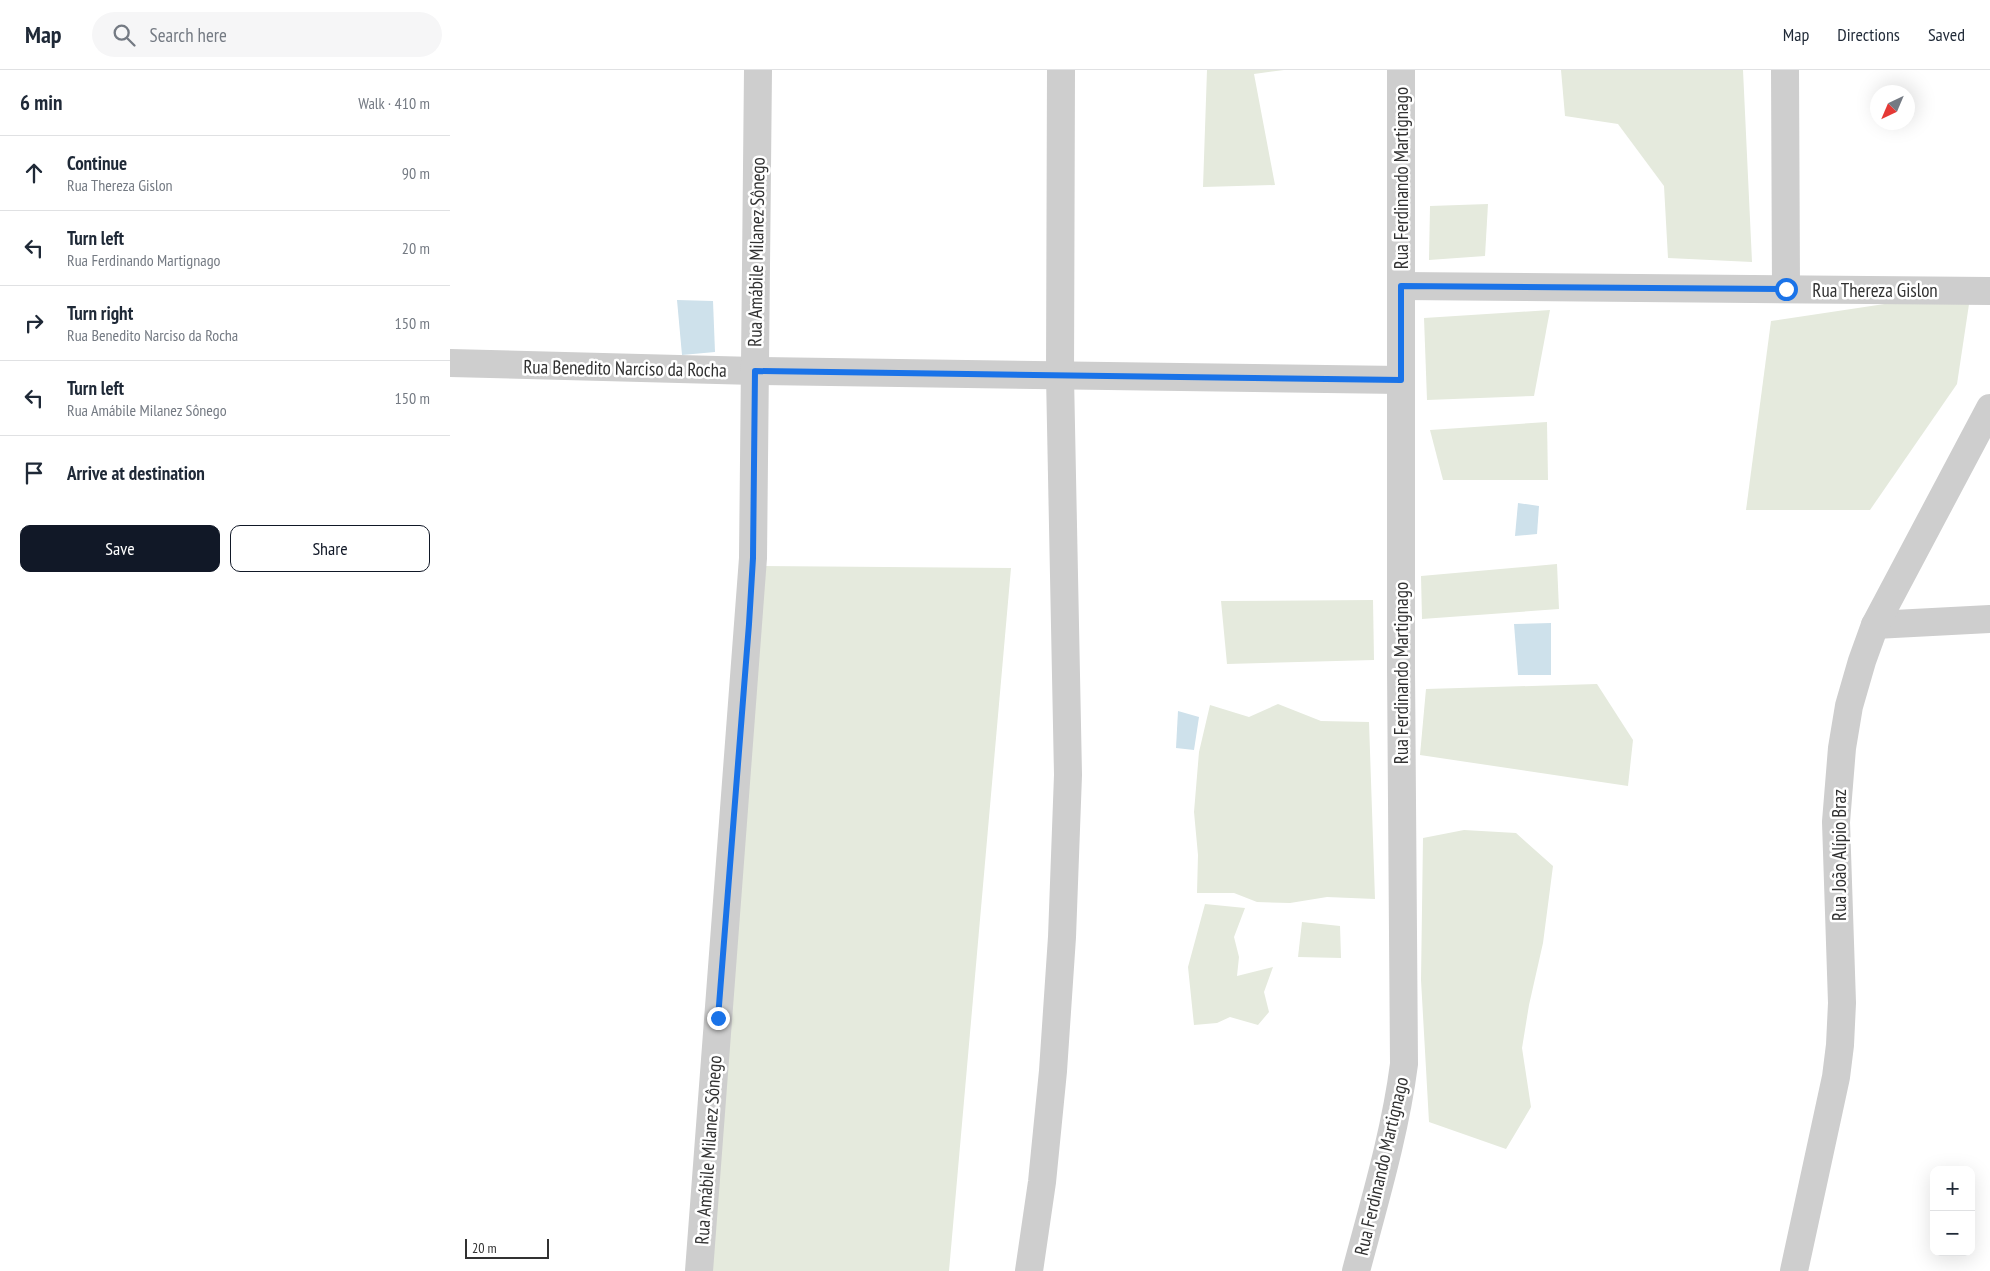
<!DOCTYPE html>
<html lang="en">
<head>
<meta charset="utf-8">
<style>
  body { margin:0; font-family:"PT Sans Narrow",sans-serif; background:#f6f6f7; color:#1f2937 }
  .controls { position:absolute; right:15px; bottom:15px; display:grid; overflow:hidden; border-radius:10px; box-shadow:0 5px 20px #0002 }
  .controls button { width:45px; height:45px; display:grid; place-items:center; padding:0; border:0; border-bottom:1px solid #e0e1e3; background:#fff; color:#1f2937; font:25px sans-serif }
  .compass { position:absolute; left:1420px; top:15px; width:45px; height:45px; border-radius:50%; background:#fff; box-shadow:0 5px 20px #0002; rotate:224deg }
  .scale { position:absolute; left:15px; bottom:12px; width:84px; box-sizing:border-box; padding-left:5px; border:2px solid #313131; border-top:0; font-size:14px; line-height:18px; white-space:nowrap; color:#313131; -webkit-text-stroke:4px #fff; paint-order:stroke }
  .stop { position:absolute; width:15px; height:15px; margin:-11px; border:4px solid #1a73e8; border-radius:50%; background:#fff }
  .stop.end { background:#1a73e8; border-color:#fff; box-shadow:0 1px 5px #0008 }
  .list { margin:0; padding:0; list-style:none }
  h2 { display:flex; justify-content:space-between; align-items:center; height:65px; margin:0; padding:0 20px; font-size:21px }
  h2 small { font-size:16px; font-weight:400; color:#747a83 }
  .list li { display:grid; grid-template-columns:32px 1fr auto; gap:15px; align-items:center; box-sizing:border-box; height:75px; padding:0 20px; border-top:1px solid #e0e1e3 }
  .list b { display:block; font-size:19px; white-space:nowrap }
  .list p { margin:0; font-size:16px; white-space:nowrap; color:#747a83 }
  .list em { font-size:16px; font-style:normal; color:#747a83 }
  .actions { display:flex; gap:10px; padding:15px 20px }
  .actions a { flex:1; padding:11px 0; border:1px solid #111827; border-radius:10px; text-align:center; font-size:18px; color:#111827 }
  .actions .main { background:#111827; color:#fff }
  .icon { flex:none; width:28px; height:28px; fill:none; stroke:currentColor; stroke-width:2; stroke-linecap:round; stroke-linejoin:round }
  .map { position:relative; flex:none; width:1540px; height:1201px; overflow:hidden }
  header { display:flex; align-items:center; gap:30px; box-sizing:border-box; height:70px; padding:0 25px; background:#fff; border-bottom:1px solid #e0e1e3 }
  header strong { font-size:24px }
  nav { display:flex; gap:28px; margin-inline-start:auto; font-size:18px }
  .search { width:350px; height:45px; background:#f6f6f7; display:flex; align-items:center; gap:12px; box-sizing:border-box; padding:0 18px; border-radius:28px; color:#747a83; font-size:19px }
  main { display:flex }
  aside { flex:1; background:#fff }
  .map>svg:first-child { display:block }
  .green { fill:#e5eadd }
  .water { fill:#cee1eb }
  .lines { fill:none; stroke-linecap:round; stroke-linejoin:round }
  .minor { stroke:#cecece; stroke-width:28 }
  .route { stroke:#1a73e8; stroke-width:6 }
  .labels { text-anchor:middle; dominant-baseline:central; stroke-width:5; stroke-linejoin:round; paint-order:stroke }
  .street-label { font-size:19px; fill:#313131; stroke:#fff }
</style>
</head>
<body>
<header>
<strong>Map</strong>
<div class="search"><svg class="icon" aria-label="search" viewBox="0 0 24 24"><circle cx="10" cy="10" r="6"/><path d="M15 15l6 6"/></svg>Search here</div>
<nav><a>Map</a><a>Directions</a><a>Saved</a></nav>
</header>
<main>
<aside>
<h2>6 min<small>Walk · 410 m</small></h2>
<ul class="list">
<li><svg class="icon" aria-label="ahead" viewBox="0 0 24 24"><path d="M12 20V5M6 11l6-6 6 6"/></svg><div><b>Continue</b><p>Rua Thereza Gislon</p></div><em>90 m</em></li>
<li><svg class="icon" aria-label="left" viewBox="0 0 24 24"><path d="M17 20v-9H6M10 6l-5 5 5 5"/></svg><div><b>Turn left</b><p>Rua Ferdinando Martignago</p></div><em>20 m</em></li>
<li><svg class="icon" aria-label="right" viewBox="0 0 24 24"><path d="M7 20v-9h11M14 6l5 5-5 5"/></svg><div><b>Turn right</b><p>Rua Benedito Narciso da Rocha</p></div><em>150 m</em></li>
<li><svg class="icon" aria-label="left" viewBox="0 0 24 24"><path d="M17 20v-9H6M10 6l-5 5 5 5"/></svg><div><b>Turn left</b><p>Rua Amábile Milanez Sônego</p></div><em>150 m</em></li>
<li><svg class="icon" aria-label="arrive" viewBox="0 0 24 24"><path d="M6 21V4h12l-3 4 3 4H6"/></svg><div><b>Arrive at destination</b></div></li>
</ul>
<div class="actions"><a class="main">Save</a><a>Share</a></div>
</aside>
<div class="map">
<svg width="1540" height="1201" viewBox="0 0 1540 1201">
  <rect width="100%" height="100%" fill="#fff"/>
  <g class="green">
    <polygon points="757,0 834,0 804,4 825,115 753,117"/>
    <polygon points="1111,0 1293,0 1302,192 1218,188 1214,116 1168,54 1115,46"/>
    <polygon points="1038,134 1035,186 979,190 980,136"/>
    <polygon points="1521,221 1507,314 1420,440 1296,440 1321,251"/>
    <polygon points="1100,240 1084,326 977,330 974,248"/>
    <polygon points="1097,352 1098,410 993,410 980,360"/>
    <polygon points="1107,494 1109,539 972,549 971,506"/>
    <polygon points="302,496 561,498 499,1201 249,1201"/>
    <polygon points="923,530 924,590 777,594 771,531"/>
    <polygon points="1147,614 1183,670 1178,716 970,685 976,619"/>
    <polygon points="828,634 871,651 919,652 925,829 877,827 840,833 807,832 784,823 747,823 748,785 744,742 749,682 760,635 799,647"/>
    <polygon points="1014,760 1066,763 1103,796 1093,873 1079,935 1072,978 1081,1037 1056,1079 979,1052 971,910 973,768"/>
    <polygon points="755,834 795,838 784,867 789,887 787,906 823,897 814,922 819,942 808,955 780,947 767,953 744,955 738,897"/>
    <polygon points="852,852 890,856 891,888 848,887"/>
  </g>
  <g class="water">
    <polygon points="227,230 263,231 265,282 232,285"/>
    <polygon points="1068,433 1089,436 1087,464 1065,466"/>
    <polygon points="1101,553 1101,605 1068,605 1064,554"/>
    <polygon points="728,641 749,647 744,680 726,678"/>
  </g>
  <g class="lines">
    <g class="minor">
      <polyline points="1335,0 1336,219"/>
      <polyline points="951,216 1540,221"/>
      <polyline points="0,293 305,301 951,310"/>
      <polyline points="1425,555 1540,549"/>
      <polyline points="249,1201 303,488 308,0"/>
      <polyline points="579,1201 592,1112 603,1001 612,867 618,705 610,306 611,0"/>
      <path d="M906,1201C924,1133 945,1064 954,994L951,600V0"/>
      <polyline points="1344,1201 1386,1007 1390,975 1392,933 1386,752 1392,678 1399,636 1412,591 1425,555 1540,338"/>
    </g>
  </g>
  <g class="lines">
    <polyline class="route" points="268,948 299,554 303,488 305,301 951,310 951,216 1336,219"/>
  </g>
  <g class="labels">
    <g class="street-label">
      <text transform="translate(951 108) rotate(-90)">Rua Ferdinando Martignago</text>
      <text transform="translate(306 182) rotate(-89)">Rua Amábile Milanez Sônego</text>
      <text x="1425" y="220">Rua Thereza Gislon</text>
      <text transform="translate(175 298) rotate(1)">Rua Benedito Narciso da Rocha</text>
      <text transform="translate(951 603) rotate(-90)">Rua Ferdinando Martignago</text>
      <text transform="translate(1389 785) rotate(-90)">Rua João Alípio Braz</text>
      <text transform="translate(258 1080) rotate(-86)">Rua Amábile Milanez Sônego</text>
      <text transform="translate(931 1096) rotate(-77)">Rua Ferdinando Martignago</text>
    </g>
  </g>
</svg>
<div class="controls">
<button>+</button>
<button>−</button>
</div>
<svg class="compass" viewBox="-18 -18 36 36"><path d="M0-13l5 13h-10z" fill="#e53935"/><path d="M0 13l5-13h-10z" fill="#747a83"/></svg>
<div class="scale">20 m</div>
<div class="stop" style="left:1336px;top:219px"></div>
<div class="stop end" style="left:268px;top:948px"></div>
</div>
</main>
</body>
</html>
